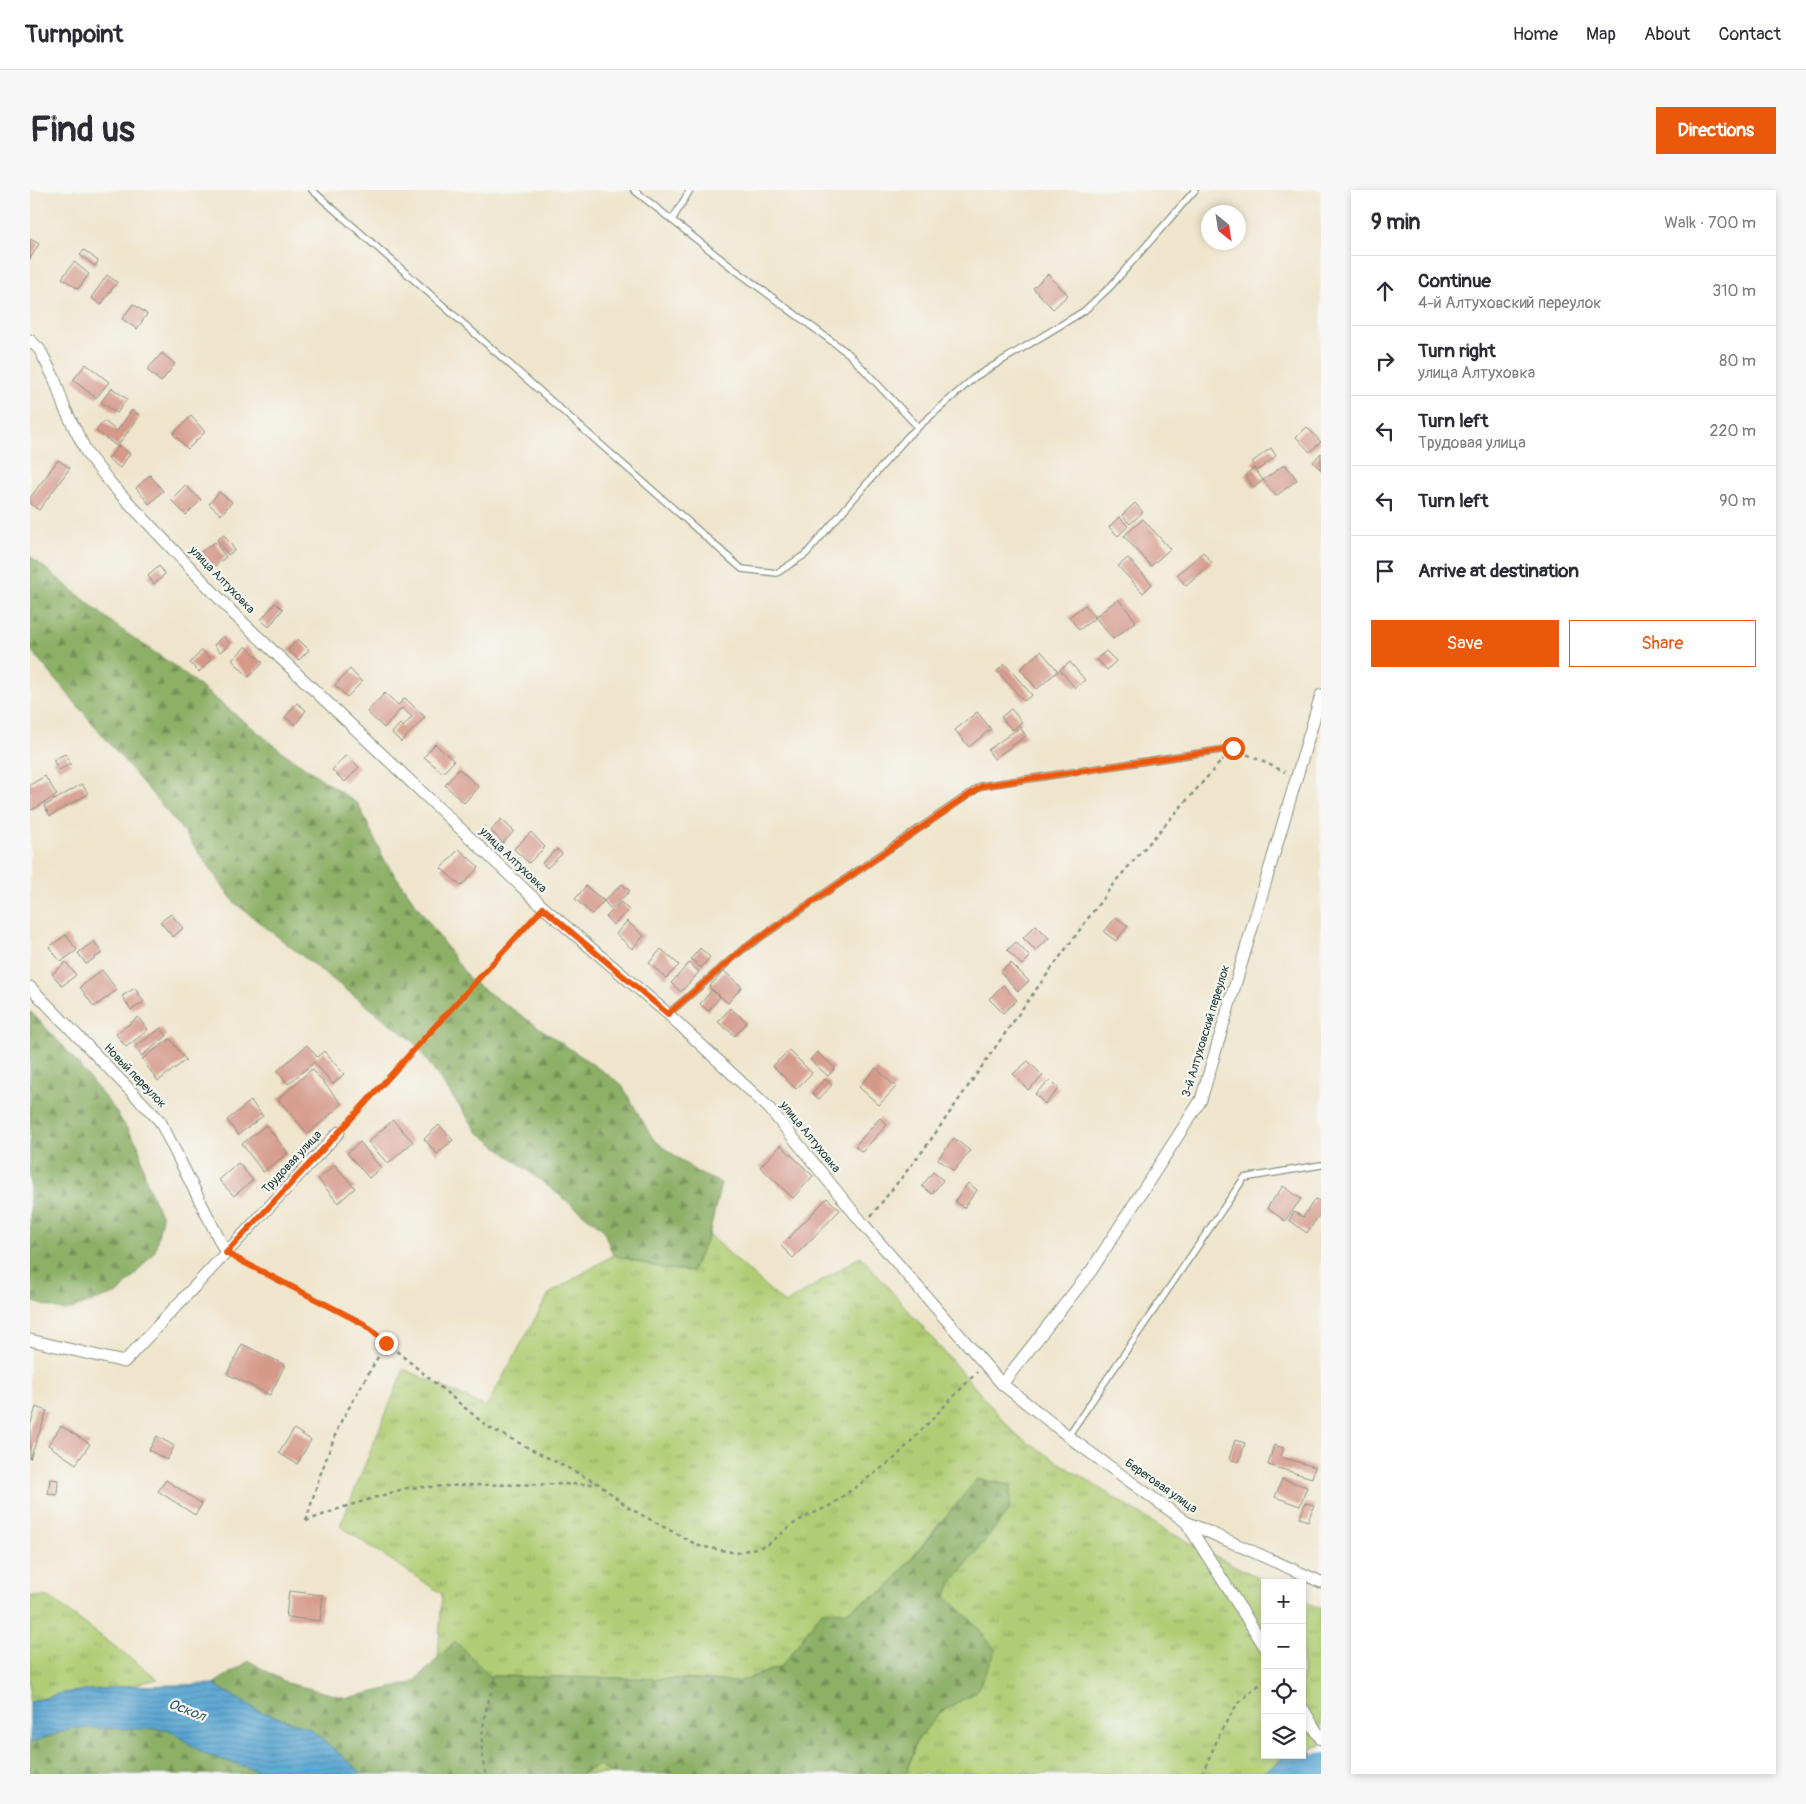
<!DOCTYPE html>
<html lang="en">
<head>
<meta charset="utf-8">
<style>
  body { margin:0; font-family:Pangolin,sans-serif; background:#f7f7f7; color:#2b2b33 }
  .controls { position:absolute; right:15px; bottom:15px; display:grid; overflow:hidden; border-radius:0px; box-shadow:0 2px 8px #0003 }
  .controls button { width:45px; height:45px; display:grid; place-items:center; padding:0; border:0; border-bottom:1px solid #e1e1e2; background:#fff; color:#2b2b33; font:25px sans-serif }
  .compass { position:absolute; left:1171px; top:15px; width:45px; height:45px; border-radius:50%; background:#fff; box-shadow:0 2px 8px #0003; rotate:150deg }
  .stop { position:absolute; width:15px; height:15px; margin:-11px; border:4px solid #ea580c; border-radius:50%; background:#fff }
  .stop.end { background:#ea580c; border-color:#fff; box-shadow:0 1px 5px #0008 }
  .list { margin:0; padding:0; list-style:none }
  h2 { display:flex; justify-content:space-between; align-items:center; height:65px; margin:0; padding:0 20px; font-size:21px }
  h2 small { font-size:16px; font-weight:400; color:#7c7c81 }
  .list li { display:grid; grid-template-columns:32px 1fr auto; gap:15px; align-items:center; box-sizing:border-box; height:70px; padding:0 20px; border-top:1px solid #e1e1e2 }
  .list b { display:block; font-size:19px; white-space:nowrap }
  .list p { margin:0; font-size:16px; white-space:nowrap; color:#7c7c81 }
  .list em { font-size:16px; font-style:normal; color:#7c7c81 }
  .actions { display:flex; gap:10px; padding:15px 20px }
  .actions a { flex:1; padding:11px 0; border:1px solid #ea580c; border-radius:0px; text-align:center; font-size:18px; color:#ea580c }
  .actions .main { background:#ea580c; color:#fff }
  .icon { flex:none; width:28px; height:28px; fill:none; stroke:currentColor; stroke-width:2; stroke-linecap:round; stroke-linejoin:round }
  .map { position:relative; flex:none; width:1291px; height:1584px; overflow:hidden; border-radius:0px }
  header { display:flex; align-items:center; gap:30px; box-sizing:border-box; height:70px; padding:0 25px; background:#fff; border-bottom:1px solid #e1e1e2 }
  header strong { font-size:24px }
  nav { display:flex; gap:28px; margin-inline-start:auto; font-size:18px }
  .intro { display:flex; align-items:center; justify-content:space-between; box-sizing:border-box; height:120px; padding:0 30px }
  h1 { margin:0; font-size:35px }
  .button { padding:12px 22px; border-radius:0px; background:#ea580c; color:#fff; font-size:18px; font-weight:700 }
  main { display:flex; gap:30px; padding:0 30px }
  aside { flex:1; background:#fff; border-radius:0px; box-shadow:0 2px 8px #0003 }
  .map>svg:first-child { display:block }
  .grass { fill:url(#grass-tufts); stroke:#688554 }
  .forest { fill:url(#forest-firs); stroke:#56764d }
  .water { fill:url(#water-rules); stroke:#3c7183 }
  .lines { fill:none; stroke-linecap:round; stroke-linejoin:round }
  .river { stroke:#59a5d2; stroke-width:25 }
  .building { fill:#d5998a }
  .lane-casing { stroke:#879180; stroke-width:8 }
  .street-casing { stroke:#879180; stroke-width:13 }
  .path { stroke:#879180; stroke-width:2.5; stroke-dasharray:4 4; stroke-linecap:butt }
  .lane { stroke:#fff; stroke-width:5.5 }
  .street { stroke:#fff; stroke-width:11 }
  .route { stroke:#ea580c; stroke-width:6 }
  .labels { text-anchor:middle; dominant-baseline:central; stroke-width:4.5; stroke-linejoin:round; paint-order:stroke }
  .street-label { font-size:12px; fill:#1f3d34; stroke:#f6f6f2 }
  .water-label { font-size:14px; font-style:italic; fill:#305c63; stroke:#f6f6f2 }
</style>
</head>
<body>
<header>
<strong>Turnpoint</strong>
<nav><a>Home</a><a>Map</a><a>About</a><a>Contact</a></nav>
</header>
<div class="intro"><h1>Find us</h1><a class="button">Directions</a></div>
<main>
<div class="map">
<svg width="1291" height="1584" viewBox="0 0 1291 1584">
  <defs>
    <pattern id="grass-tufts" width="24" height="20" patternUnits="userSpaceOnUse" patternTransform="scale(1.25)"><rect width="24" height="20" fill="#b0cd74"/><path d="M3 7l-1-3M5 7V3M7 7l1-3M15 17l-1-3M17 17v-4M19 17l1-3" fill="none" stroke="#8fa860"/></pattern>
    <pattern id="forest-firs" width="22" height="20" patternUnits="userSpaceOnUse" patternTransform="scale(1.25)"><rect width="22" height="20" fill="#8cb066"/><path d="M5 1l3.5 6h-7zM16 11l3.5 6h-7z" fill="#729055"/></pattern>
    <pattern id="water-rules" width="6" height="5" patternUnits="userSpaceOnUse" patternTransform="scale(1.25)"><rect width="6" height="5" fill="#59a5d2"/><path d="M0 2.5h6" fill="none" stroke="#4988ab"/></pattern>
  </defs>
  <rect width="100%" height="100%" fill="#f6f6f2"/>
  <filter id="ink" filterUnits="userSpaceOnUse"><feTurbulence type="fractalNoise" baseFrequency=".02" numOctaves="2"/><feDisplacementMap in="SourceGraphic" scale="10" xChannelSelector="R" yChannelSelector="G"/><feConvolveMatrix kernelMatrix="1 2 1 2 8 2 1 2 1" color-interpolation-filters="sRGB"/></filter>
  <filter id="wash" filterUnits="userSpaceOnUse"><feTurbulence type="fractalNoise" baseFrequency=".0096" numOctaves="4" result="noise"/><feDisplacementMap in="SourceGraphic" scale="20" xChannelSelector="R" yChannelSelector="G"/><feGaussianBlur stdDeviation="1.12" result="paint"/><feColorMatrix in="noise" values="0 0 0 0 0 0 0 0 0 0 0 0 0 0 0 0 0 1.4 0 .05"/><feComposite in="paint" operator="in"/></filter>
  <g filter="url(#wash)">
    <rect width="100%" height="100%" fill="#efe5cc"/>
    <g class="grass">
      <polygon points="679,1045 755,1114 831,1066 986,1245 1135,1340 1239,1393 1235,1393 1235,1565 1257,1565 1233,1584 876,1584 886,1552 909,1523 946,1502 944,1433 916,1407 921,1394 979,1320 910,1333 857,1399 815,1422 792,1421 752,1476 708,1492 651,1489 460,1486 425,1451 408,1469 412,1404 310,1336 374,1179 456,1217 519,1104 583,1065 635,1079 662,1081"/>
      <polygon points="0,1406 19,1407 128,1489 98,1496 32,1503 0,1512"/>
      <polygon points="1272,1410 1291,1419 1291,1555 1280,1559 1272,1560"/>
      <polygon points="569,1575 582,1584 551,1584"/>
    </g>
    <g class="forest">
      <polygon points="0,366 89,438 143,475 254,563 328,614 355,671 440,790 591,894 623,949 668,983 691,993 679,1045 662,1081 635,1079 583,1065 573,1039 447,941 383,851 271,765 205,713 150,637 0,459"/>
      <polygon points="0,821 34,857 84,919 108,955 118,997 132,1027 125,1061 90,1102 35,1121 0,1111"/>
      <polygon points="947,1289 981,1295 979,1320 921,1394 916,1407 944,1433 966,1461 946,1502 909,1523 886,1552 876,1584 582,1584 569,1575 551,1584 333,1584 279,1538 227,1520 183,1494 219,1471 257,1493 317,1508 383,1493 425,1451 460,1486 651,1489 708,1492 752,1476 792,1421 815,1422 857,1399"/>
      <polygon points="43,1538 138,1539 174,1564 223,1579 231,1584 0,1584 0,1553"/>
    </g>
    <g class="water">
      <polygon points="183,1494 227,1520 279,1538 333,1584 231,1584 223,1579 174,1564 138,1539 43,1538 0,1553 0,1512 32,1503 98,1496"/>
      <polygon points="1280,1559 1291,1584 1233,1584 1257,1565 1272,1565 1272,1560"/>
    </g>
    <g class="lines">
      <polyline class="river" points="1274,1584 1291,1575"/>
    </g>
    <g id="blocks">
      <g class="building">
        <polygon points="0,49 9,54 0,69"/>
        <polygon points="54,60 68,71 65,76 50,65"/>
        <polygon points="44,72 59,84 48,99 32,88"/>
        <polygon points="1018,84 1038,105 1023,119 1003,98"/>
        <polygon points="77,85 87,92 71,115 61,108"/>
        <polygon points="103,114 117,124 107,139 92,129"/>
        <polygon points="132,163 145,174 131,192 117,180"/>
        <polygon points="56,174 79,192 66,208 43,190"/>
        <polygon points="82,198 97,209 87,223 71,212"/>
        <polygon points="102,220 110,226 88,255 100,264 90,278 78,269 88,257 66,241 74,231 87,241"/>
        <polygon points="161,226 175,242 158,259 143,244"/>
        <polygon points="1277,237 1291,252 1280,262 1266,247"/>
        <polygon points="1241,258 1246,266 1228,280 1222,272"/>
        <polygon points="1291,263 1291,280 1283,272"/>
        <polygon points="28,270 40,278 9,320 0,314 0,308"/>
        <polygon points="1255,274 1267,290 1246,306 1233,290 1224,298 1215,285 1224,278 1233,290"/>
        <polygon points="120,285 133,301 119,314 106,298"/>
        <polygon points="155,295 171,310 156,325 141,310"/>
        <polygon points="189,302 202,312 191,325 179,314"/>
        <polygon points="1105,313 1113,322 1100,334 1092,325"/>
        <polygon points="1089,327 1098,336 1088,346 1079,337"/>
        <polygon points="1113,329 1140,359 1121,376 1094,346"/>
        <polygon points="194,345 205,360 198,365 187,350"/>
        <polygon points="185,352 196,367 180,380 168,364"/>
        <polygon points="1173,362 1182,373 1156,396 1147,385"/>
        <polygon points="1098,368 1122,394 1113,403 1088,376"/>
        <polygon points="129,376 135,384 124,394 118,386"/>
        <polygon points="1088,409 1106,431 1083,449 1065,427"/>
        <polygon points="245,413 253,419 239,437 231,430"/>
        <polygon points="1055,415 1065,428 1049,440 1039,427"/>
        <polygon points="193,446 200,454 190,462 184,455"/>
        <polygon points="268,449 279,460 269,470 258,460"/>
        <polygon points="216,456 233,473 219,487 202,470"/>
        <polygon points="172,460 181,469 169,482 160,473"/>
        <polygon points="1011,461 1028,481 1007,499 990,479"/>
        <polygon points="1076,461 1086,471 1077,480 1067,469"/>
        <polygon points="1040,472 1055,490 1045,498 1030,480"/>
        <polygon points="975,474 1002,505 994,511 967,481"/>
        <polygon points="320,479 332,492 317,507 305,495"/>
        <polygon points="355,503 368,515 375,508 395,527 371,552 362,543 370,534 373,537 382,527 372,518 354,538 337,522"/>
        <polygon points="267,513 276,520 265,535 255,527"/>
        <polygon points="981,519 992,532 982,540 971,527"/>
        <polygon points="947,522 961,539 939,557 925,540"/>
        <polygon points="990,537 996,546 964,569 958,560"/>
        <polygon points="405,554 424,571 413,583 394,567"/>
        <polygon points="35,564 41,574 29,580 23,570"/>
        <polygon points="316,565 329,577 315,592 302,580"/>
        <polygon points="429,579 449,597 434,613 415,595"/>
        <polygon points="15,586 27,605 2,620 0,617 0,595"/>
        <polygon points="52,594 58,604 20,626 14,616"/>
        <polygon points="471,629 484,641 473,653 461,641"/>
        <polygon points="501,642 515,657 499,673 484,659"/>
        <polygon points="429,659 449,677 431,696 411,678"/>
        <polygon points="527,659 532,664 517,678 512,673"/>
        <polygon points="592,694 600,701 581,719 574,711"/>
        <polygon points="556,696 574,711 562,724 545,709"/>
        <polygon points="591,712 599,720 583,735 576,727"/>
        <polygon points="141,724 153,738 143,747 130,732"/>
        <polygon points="1086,727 1098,736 1086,751 1074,742"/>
        <polygon points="597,731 614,746 602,759 586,744"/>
        <polygon points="1006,735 1019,748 1006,761 993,748"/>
        <polygon points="36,745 47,760 31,772 19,757"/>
        <polygon points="64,751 72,763 56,774 48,763"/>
        <polygon points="986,752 1000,767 992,775 977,760"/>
        <polygon points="670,758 680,767 671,778 661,769"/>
        <polygon points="631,759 649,775 636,788 619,773"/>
        <polygon points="36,772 46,785 32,796 22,784"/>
        <polygon points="659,773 669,782 651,802 641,793"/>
        <polygon points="981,773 999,791 988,801 970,782"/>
        <polygon points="72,780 87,800 64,817 50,797"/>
        <polygon points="694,781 712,797 698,813 679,797"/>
        <polygon points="973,795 987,810 973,823 959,809"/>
        <polygon points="105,798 114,812 101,820 92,806"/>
        <polygon points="682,800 690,807 678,821 670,814"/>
        <polygon points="700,818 717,832 705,846 688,832"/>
        <polygon points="108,827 118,840 96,857 86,844"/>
        <polygon points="131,838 137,846 111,866 105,857"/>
        <polygon points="140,849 156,870 128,891 112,869"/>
        <polygon points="277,855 287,867 294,861 314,884 303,894 284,872 258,894 247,881"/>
        <polygon points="759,860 782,883 766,899 743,876"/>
        <polygon points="787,862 805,878 798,886 780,870"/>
        <polygon points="998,871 1013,886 998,900 983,884"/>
        <polygon points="846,878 866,897 849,915 829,897"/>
        <polygon points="282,879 312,914 278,944 248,909"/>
        <polygon points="795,889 802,895 789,909 782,903"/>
        <polygon points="1020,890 1029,899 1015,914 1005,904"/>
        <polygon points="221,911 233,926 208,945 197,930"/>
        <polygon points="850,928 857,935 832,962 825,956"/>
        <polygon points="363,930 383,952 358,974 338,952"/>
        <polygon points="236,935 258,963 233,982 212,954"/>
        <polygon points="409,935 423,950 407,964 394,949"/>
        <polygon points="924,948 940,961 924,981 908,969"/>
        <polygon points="330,952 351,978 339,988 317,963"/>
        <polygon points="751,955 783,986 763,1008 730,977"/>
        <polygon points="208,973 223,990 204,1006 189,990"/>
        <polygon points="305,975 325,998 308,1013 288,989"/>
        <polygon points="903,982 913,990 902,1004 892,996"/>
        <polygon points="938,993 947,1000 934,1018 925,1011"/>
        <polygon points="1253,996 1271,1009 1255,1031 1237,1018"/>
        <polygon points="797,1008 810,1020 763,1068 751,1056"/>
        <polygon points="1285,1009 1291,1012 1291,1022 1277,1043 1259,1030 1264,1022 1273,1027"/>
        <polygon points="212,1154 255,1175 240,1205 197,1184"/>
        <polygon points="6,1217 17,1221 0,1269 0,1236"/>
        <polygon points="31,1236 60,1254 46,1274 18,1255"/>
        <polygon points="264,1239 281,1250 267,1274 249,1263"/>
        <polygon points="127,1246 144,1256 137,1270 119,1260"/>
        <polygon points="1205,1250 1215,1253 1209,1272 1199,1269"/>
        <polygon points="1244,1255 1254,1258 1251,1267 1285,1277 1282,1288 1238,1275"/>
        <polygon points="20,1289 28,1290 27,1305 18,1304"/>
        <polygon points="1252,1289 1277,1297 1270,1316 1245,1307"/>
        <polygon points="136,1290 172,1314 165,1325 128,1301"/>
        <polygon points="1275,1313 1284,1315 1278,1331 1270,1328"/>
        <polygon points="259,1401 293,1405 290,1431 256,1427"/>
      </g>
    </g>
  </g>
  <g filter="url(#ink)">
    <use href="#blocks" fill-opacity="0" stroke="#879180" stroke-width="1"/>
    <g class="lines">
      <defs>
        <g id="lane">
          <polyline points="282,0 712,379 747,383 776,364 878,246 945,187 1054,121 1080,97 1165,0"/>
          <polyline points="604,0 700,76 819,164 888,237"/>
          <polyline points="642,30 660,0"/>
          <polyline points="638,824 712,760 951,596 1203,558"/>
          <polyline points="1038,1246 1214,988 1291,975"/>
        </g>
        <g id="street">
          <polyline points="0,150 10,160 25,190 34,217 58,265 83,296 204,424 513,717 638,824 739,918 834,1035 972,1194 1047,1253 1156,1332 1291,1392"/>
          <polyline points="0,797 130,931 196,1063"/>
          <polyline points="0,1150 94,1172 309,942"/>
          <polyline points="972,1194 1061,1081 1171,910 1291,505"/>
          <polyline points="1156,1332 1235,1457"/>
          <polyline points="1272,1517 1291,1549"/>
        </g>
      </defs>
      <use href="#lane" class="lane-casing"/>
      <use href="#street" class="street-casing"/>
      <g class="path">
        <polyline points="1210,561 1255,582"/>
        <polyline points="317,934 505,727"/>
        <polyline points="841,1026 895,958 997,812 1084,693 1193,569"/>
        <polyline points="208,1069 334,1134 458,1237 569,1294 599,1318 669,1356 707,1363 737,1355 766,1332 801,1315 864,1269 947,1182"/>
        <polyline points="276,1331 314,1317 377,1298 437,1295 567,1294"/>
        <polyline points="276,1331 289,1288 309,1235 356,1153"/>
        <path d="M456,1584C446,1552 456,1517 466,1486"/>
        <polyline points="1172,1584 1192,1539 1208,1513 1235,1490"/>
      </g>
      <use href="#lane" class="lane"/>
      <use href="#street" class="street"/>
    </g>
  </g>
  <g class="lines" filter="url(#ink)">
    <polyline class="route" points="356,1153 334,1134 196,1063 309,942 513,718 638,824 712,760 952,596 1203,558"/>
  </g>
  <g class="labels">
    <g class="street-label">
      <text transform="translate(192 390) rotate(46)">улица Алтуховка</text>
      <text transform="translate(483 670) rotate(44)">улица Алтуховка</text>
      <text transform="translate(1176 841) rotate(-73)">3-й Алтуховский переулок</text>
      <text transform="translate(105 886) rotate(46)">Новый переулок</text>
      <text transform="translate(780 947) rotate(51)">улица Алтуховка</text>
      <text transform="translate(262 972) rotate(-47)">Трудовая улица</text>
      <text transform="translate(1131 1296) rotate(35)">Береговая улица</text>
    </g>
    <g class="water-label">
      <text transform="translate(157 1520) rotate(21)">Оскол</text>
    </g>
  </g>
</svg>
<div class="controls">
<button>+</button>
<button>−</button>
<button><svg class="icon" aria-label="locate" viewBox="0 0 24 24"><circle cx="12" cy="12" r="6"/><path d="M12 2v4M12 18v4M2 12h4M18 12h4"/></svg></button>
<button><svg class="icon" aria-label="layers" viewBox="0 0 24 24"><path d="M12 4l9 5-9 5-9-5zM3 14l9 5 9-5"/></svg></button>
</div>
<svg class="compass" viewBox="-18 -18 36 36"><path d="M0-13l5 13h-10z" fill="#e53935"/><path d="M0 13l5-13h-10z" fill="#7c7c81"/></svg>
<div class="stop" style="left:1203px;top:558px"></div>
<div class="stop end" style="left:356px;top:1153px"></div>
</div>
<aside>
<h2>9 min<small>Walk · 700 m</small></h2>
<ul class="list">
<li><svg class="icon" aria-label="ahead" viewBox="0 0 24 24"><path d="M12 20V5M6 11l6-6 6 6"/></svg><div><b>Continue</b><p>4-й Алтуховский переулок</p></div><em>310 m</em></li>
<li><svg class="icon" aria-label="right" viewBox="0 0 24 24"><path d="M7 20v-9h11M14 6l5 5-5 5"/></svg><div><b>Turn right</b><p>улица Алтуховка</p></div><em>80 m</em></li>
<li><svg class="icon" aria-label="left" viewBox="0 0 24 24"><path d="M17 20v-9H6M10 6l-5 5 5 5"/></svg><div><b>Turn left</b><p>Трудовая улица</p></div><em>220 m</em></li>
<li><svg class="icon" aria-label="left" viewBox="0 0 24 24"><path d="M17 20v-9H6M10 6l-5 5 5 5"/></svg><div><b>Turn left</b></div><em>90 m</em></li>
<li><svg class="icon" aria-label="arrive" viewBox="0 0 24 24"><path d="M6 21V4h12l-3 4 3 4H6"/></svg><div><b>Arrive at destination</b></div></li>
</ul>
<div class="actions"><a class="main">Save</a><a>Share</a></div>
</aside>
</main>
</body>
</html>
